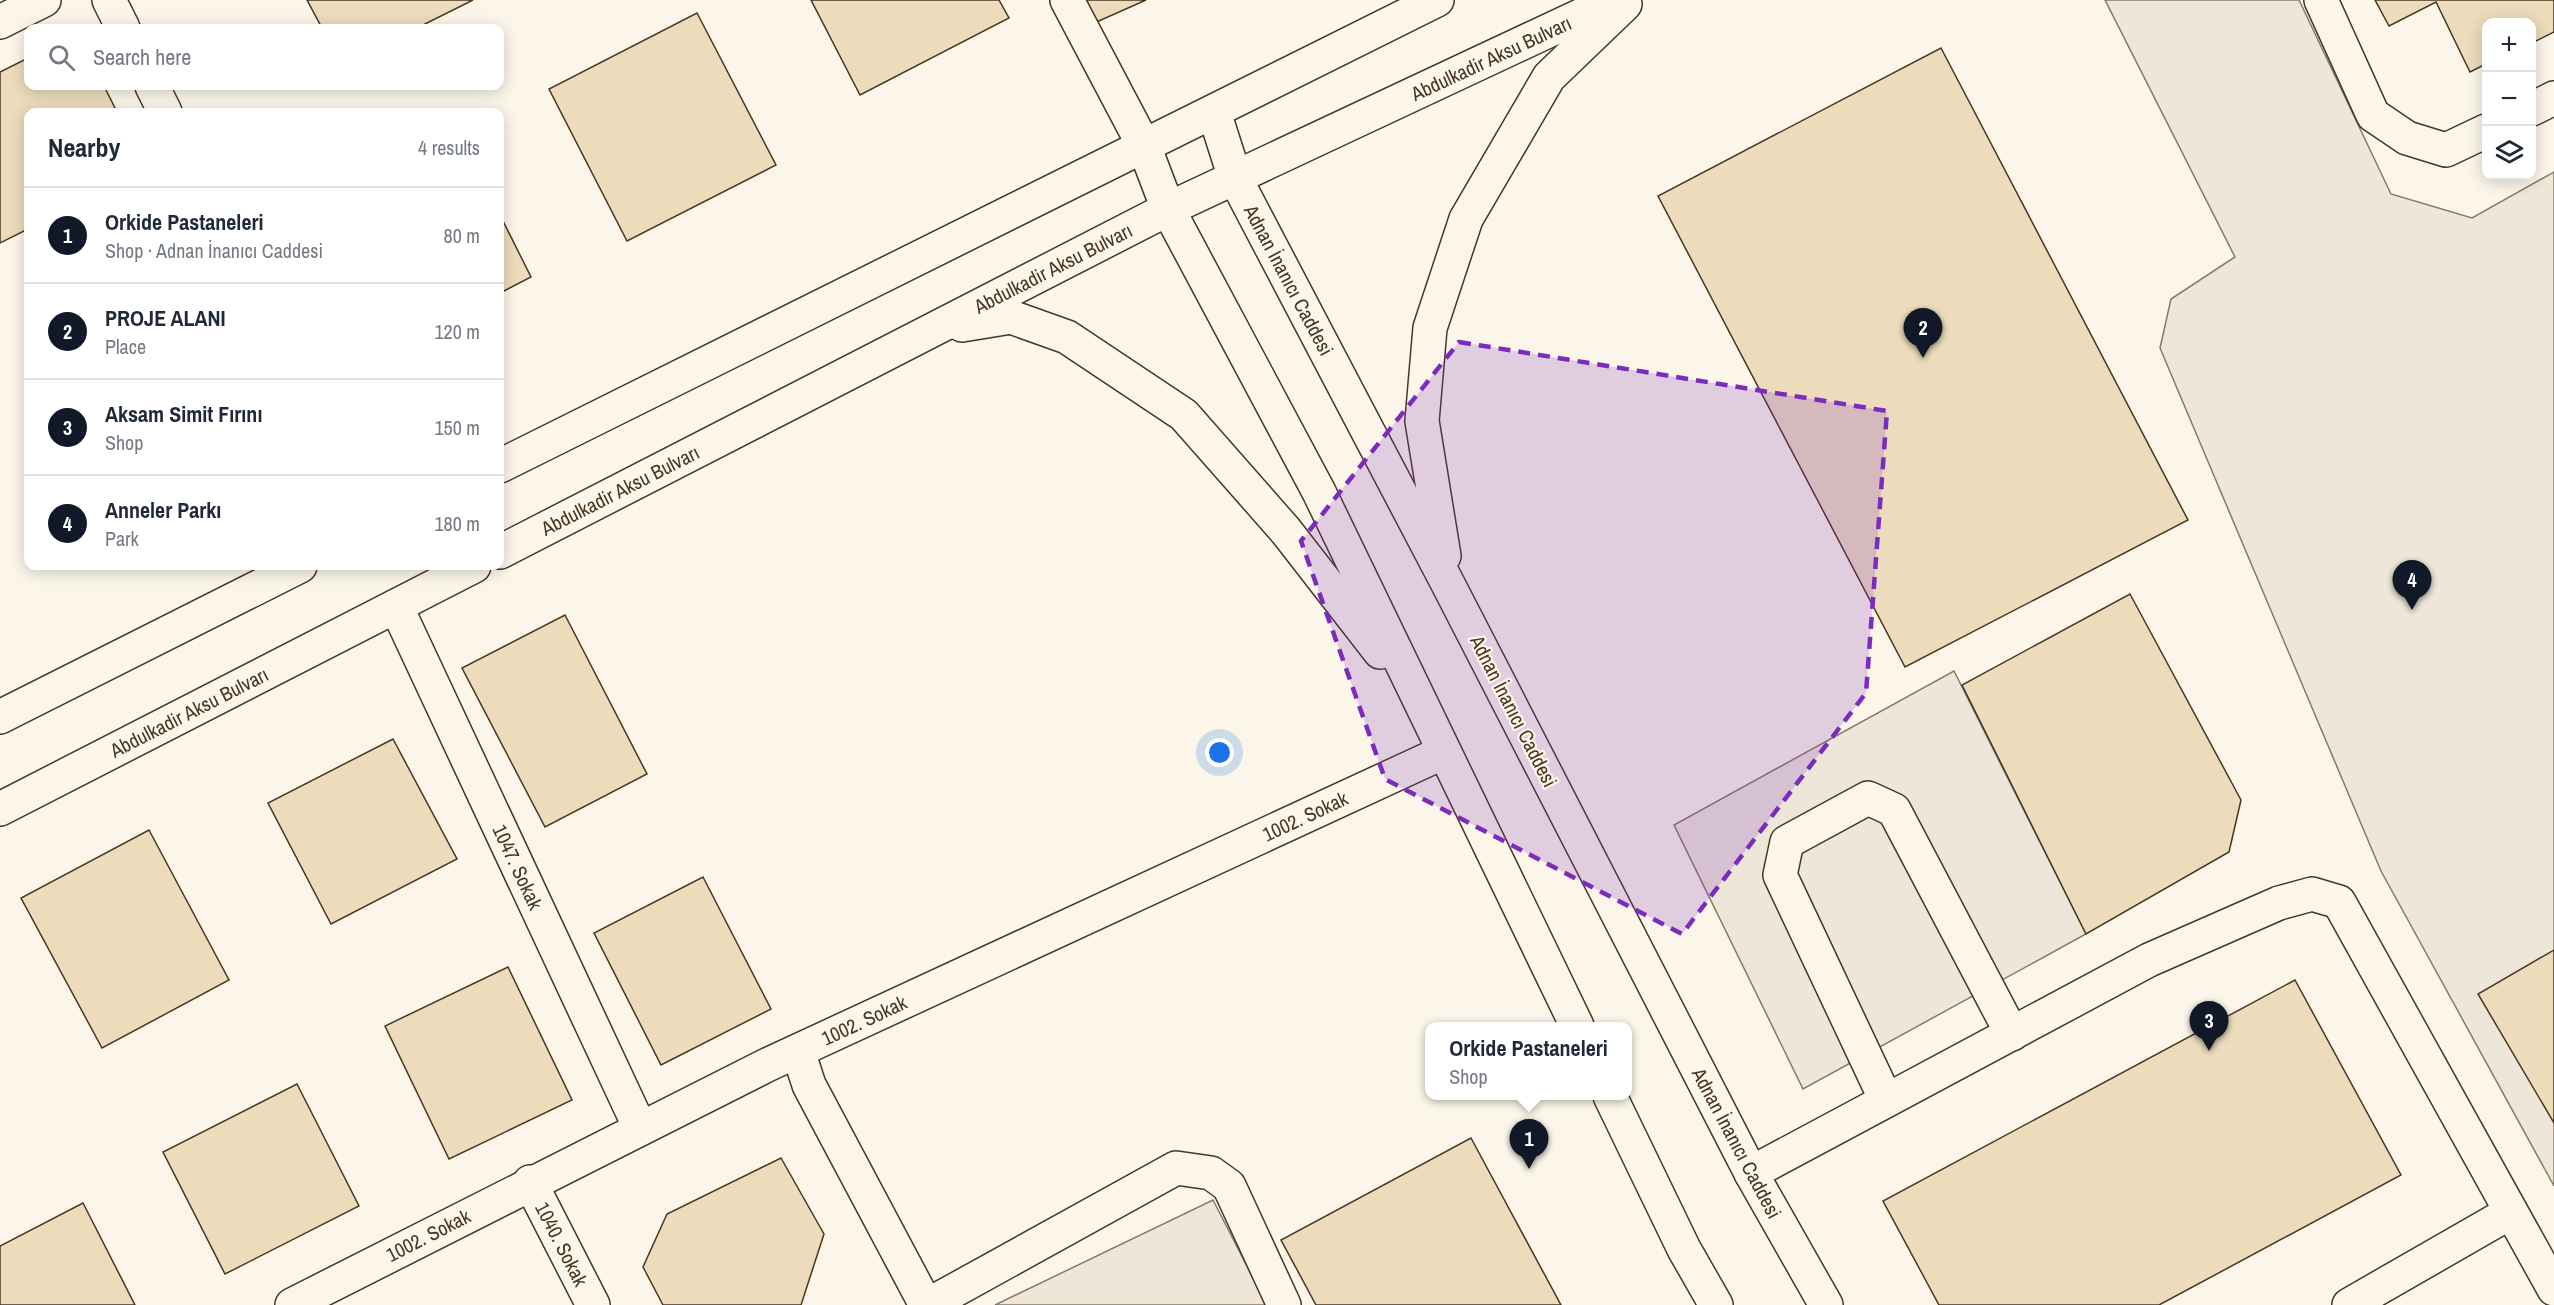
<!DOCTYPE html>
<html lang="en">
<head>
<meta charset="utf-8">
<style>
  body { margin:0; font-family:"Archivo Narrow",sans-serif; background:#f2f2f3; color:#1f2937 }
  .controls { position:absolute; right:18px; top:18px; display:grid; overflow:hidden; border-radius:12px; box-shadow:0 3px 15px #0003 }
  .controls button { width:54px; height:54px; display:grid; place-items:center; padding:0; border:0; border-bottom:2px solid #e0e1e3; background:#fff; color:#1f2937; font:30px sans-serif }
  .you { position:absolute; left:1220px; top:753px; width:21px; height:21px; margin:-15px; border:4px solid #fff; border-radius:50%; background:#1a73e8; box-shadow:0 0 0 9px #1a73e833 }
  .badge { display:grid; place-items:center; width:39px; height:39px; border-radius:50%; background:#111827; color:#fff; font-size:20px; font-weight:700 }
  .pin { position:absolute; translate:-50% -50px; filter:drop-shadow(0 2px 3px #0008) }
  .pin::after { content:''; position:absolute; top:32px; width:21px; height:18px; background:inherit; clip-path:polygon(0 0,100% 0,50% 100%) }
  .popup { position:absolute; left:1425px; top:1022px; width:207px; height:78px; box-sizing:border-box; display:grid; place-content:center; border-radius:12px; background:#fff; filter:drop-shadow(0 2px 4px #0005); font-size:20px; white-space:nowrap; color:#747a83 }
  .popup b { font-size:22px; color:#1f2937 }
  .popup::after { content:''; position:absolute; left:50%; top:100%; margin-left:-12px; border:12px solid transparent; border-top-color:#fff }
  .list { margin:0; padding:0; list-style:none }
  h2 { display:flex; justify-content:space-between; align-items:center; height:78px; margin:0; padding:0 24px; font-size:26px }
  h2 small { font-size:20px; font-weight:400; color:#747a83 }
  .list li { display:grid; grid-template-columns:39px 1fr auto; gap:18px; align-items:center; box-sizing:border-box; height:96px; padding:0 24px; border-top:2px solid #e0e1e3 }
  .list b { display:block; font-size:22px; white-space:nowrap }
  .list p { margin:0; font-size:20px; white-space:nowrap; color:#747a83 }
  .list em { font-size:20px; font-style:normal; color:#747a83 }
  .icon { flex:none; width:33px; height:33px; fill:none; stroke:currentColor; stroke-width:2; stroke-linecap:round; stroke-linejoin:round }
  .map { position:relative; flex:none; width:2554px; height:1305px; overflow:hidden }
  .search { position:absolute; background:#fff; box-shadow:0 3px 15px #0003; left:24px; top:24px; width:480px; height:66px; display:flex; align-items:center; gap:15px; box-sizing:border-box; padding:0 21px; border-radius:12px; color:#747a83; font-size:22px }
  .panel { position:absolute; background:#fff; box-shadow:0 3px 15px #0003; left:24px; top:108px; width:480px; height:462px; border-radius:12px }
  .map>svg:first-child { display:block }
  .green { fill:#ede6d9; stroke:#887966; stroke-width:1.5 }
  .parking { fill:#ede7d9; stroke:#887966; stroke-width:1.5 }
  .building { fill:#ecdcbc; stroke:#4a3520; stroke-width:1.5 }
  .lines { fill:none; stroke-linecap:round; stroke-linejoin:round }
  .minor-casing { stroke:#4a3520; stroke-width:36 }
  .major-casing { stroke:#4a3520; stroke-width:36 }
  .minor { stroke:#fbf6e9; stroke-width:33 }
  .major { stroke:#fbf6e9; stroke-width:33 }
  .marked { fill:#7b2cbf; fill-opacity:0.2; stroke:#7b2cbf; stroke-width:4.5; stroke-dasharray:12 8; stroke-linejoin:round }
  .labels { text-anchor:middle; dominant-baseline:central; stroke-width:4.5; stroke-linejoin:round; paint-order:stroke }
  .street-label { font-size:20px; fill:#4a3520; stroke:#fbf6e9 }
</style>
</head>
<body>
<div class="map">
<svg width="2554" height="1305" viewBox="0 0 2554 1305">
  <rect width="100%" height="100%" fill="#fbf6e9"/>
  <g class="green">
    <polygon points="2105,0 2299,0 2391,194 2472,218 2554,172 2554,1186 2381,871 2160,348 2171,299 2235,257"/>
    <polygon points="1213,1200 1267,1305 995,1305"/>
  </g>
  <polygon class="parking" points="1954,671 2086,934 1803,1089 1674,825"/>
  <g class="building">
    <polygon points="307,0 473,0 417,28 322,28"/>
    <polygon points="811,0 999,0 1009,18 860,95"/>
    <polygon points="1082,0 1146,0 1092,24"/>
    <polygon points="2375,0 2554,0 2554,32 2532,43 2532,22 2486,22 2486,64 2470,72 2436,2 2389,26"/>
    <polygon points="697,13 776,165 627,241 549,89"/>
    <polygon points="1941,48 2188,520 1905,667 1658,196"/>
    <polygon points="28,58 28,86 104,86 117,112 28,112 28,229 0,243 0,72"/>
    <polygon points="500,215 531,277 500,293"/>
    <polygon points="2130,594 2241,800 2229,852 2086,934 1962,685"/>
    <polygon points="565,615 647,774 545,827 462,668"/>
    <polygon points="393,739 457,859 331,924 268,803"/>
    <polygon points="149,830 229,980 102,1048 21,898"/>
    <polygon points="703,877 771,1009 661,1065 594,933"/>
    <polygon points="2554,950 2554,1123 2478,994"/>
    <polygon points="508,967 572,1100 449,1159 385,1026"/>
    <polygon points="2295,980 2401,1175 2159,1305 1939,1305 1883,1201"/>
    <polygon points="297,1084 359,1206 225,1274 163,1152"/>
    <polygon points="1471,1138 1561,1305 1316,1305 1281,1240"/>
    <polygon points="781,1158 824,1234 801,1305 663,1305 643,1267 667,1214"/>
    <polygon points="83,1203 135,1305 0,1305 0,1246"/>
  </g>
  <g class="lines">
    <defs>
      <g id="minor">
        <polyline points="109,0 123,28"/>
        <polyline points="1067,0 1144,146"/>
        <polyline points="2321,0 2373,115 2407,138 2446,150 2486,131"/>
        <polyline points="0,22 44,0"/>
        <polyline points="152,86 165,112"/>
        <polyline points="2532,109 2554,98"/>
        <polyline points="396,606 640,1128"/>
        <polyline points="798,1051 809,1085 926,1305"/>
        <polyline points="1886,1100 1780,875 1787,842 1868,798 1894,810 2012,1034"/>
        <polyline points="1751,1173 2149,960 2279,903 2312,894 2339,902 2554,1289"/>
        <polyline points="530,1182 593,1305"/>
        <polyline points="292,1305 767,1065 1444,752"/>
        <polyline points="928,1305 1176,1168 1211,1173 1229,1186 1284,1305"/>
        <polyline points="2349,1305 2511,1212"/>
      </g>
      <g id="major">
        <polyline points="1214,112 1235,178 1448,584 1751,1173 1826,1305"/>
        <polyline points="1144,146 1168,209 1319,492 1577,1026"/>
        <polyline points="962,325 1011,317 1067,337 1184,415 1286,531 1380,652"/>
        <polyline points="500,466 1437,0"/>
        <polyline points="500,552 1168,209 1614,0"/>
        <polyline points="1444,556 1422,421 1430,328 1466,219 1549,77 1625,4"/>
        <polyline points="0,717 300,566"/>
        <polyline points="0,809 474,566"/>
        <polyline points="1610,1096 1684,1249 1716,1305"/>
      </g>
    </defs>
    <use href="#minor" class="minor-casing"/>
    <use href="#major" class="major-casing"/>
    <use href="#minor" class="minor"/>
    <use href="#major" class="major"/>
  </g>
  <path class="marked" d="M1459,342L1887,411L1866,693L1682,934L1385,779L1301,541Z"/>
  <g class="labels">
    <g class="street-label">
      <text transform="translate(1491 58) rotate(-25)">Abdulkadir Aksu Bulvarı</text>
      <text transform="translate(1053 268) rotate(-27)">Abdulkadir Aksu Bulvarı</text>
      <text transform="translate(1289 280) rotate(62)">Adnan İnanıcı Caddesi</text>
      <text transform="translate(620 490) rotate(-27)">Abdulkadir Aksu Bulvarı</text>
      <text transform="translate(1514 711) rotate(63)">Adnan İnanıcı Caddesi</text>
      <text transform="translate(189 712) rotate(-27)">Abdulkadir Aksu Bulvarı</text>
      <text transform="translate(1305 816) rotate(-25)">1002. Sokak</text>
      <text transform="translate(518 867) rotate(65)">1047. Sokak</text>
      <text transform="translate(864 1020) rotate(-25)">1002. Sokak</text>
      <text transform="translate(1737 1143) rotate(62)">Adnan İnanıcı Caddesi</text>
      <text transform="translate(428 1235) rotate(-27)">1002. Sokak</text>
      <text transform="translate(562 1244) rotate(63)">1040. Sokak</text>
    </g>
  </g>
</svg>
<div class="controls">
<button>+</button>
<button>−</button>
<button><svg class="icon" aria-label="layers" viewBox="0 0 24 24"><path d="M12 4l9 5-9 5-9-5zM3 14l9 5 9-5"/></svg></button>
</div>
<div class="you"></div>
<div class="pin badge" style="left:1529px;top:1169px">1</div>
<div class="popup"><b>Orkide Pastaneleri</b>Shop</div>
<div class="pin badge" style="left:1923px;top:358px">2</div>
<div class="pin badge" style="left:2209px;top:1051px">3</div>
<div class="pin badge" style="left:2412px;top:610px">4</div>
<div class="search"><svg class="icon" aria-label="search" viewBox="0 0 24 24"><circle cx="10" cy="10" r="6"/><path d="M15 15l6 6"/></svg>Search here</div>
<section class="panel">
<h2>Nearby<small>4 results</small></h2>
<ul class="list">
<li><span class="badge">1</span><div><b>Orkide Pastaneleri</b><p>Shop · Adnan İnanıcı Caddesi</p></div><em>80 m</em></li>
<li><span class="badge">2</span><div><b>PROJE ALANI</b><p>Place</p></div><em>120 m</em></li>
<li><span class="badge">3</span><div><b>Aksam Simit Fırını</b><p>Shop</p></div><em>150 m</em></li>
<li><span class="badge">4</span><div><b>Anneler Parkı</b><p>Park</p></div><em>180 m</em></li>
</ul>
</section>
</div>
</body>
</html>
